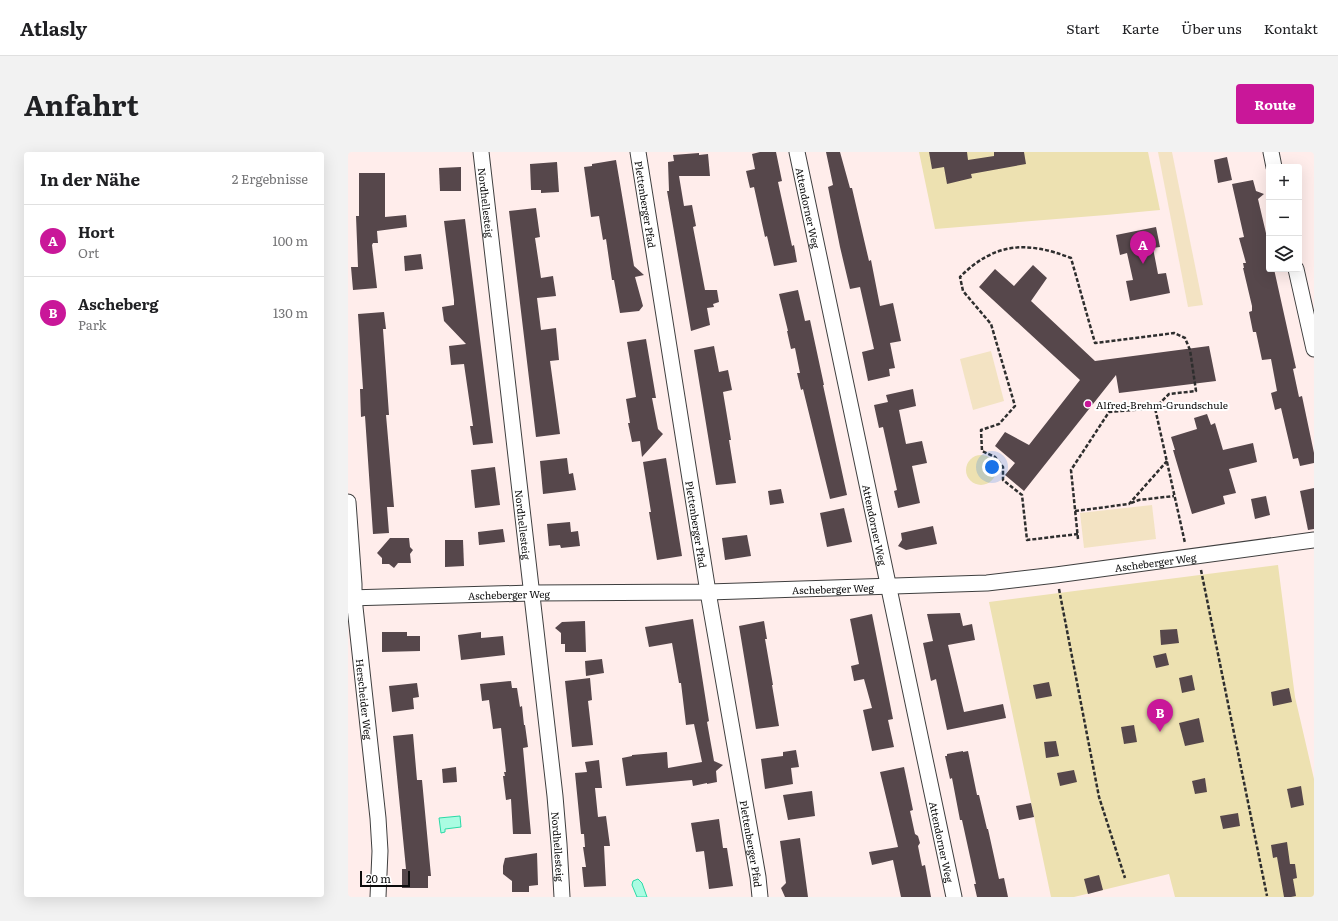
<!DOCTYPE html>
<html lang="de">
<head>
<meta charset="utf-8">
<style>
  body { margin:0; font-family:Literata,serif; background:#f2f2f2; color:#202124 }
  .controls { position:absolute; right:12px; top:12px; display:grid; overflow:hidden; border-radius:4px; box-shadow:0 4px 16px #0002 }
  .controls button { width:36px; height:36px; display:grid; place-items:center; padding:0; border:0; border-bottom:1px solid #e0e0e0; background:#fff; color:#202124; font:20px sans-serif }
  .scale { position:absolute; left:12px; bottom:10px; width:50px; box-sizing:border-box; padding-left:4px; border:2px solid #0c0c0c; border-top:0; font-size:11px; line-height:14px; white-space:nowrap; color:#0c0c0c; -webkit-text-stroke:3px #fff; paint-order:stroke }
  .you { position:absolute; left:644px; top:315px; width:14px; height:14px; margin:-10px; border:3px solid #fff; border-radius:50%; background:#1a73e8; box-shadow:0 0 0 6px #1a73e833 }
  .badge { display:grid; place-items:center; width:26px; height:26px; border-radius:50%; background:#c91799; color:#fff; font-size:13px; font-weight:700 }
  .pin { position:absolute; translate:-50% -33px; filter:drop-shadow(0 1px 2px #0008) }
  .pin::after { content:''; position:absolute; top:21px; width:14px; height:12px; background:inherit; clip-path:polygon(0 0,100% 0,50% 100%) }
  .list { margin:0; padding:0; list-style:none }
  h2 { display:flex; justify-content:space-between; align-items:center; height:52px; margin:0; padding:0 16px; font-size:17px }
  h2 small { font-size:13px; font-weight:400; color:#757577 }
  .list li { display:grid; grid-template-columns:26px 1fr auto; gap:12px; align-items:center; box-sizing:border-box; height:72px; padding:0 16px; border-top:1px solid #e0e0e0 }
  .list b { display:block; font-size:15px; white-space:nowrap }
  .list p { margin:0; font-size:13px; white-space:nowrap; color:#757577 }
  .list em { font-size:13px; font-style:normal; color:#757577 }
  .icon { flex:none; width:22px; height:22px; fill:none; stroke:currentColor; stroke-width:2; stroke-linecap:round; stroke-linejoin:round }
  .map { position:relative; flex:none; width:966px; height:745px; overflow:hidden; border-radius:4px }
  header { display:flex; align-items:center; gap:24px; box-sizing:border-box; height:56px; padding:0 20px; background:#fff; border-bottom:1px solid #e0e0e0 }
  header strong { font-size:19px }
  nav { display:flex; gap:22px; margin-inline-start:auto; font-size:14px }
  .intro { display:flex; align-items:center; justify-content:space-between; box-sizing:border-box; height:96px; padding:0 24px }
  h1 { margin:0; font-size:28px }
  .button { padding:10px 18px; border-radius:4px; background:#c91799; color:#fff; font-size:14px; font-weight:700 }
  main { display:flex; gap:24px; padding:0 24px }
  aside { flex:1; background:#fff; border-radius:4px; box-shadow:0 4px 16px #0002 }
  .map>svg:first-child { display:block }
  .green { fill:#ede1b1 }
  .pitch { fill:#f3e3c3 }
  .water { fill:#aafce2; stroke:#2adaa7 }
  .building { fill:#56474b }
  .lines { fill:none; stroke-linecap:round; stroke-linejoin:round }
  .minor-casing { stroke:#3f3f3f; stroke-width:17 }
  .path { stroke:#2e2e2e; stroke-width:2.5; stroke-dasharray:4 2; stroke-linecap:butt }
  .minor { stroke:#fff; stroke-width:15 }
  .poi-dot { fill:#c91799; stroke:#fff; stroke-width:1.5 }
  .labels { text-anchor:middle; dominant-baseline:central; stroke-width:4; stroke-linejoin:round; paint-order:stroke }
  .street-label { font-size:10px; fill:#0c0c0c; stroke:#fff }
  .poi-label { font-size:10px; fill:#0c0c0c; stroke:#fff; text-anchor:start }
</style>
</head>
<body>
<header>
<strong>Atlasly</strong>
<nav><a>Start</a><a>Karte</a><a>Über uns</a><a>Kontakt</a></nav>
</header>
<div class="intro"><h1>Anfahrt</h1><a class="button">Route</a></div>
<main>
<aside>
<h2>In der Nähe<small>2 Ergebnisse</small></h2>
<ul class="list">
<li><span class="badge">A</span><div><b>Hort</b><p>Ort</p></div><em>100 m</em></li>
<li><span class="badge">B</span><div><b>Ascheberg</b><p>Park</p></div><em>130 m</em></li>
</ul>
</aside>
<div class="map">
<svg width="966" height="745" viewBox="0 0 966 745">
  <rect width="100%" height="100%" fill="#ffedeb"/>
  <g class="green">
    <polygon points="571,0 800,0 812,58 758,63 587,77"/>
    <circle cx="633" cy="318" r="15"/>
    <polygon points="930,413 947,545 966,627 966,745 827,745 821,722 726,745 703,745 641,450"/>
  </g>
  <g class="pitch">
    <polygon points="810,0 824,0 855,153 840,155"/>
    <polygon points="643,199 656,249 625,258 612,207"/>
    <polygon points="804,353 808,387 736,396 732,361"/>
  </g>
  <g class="water">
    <polygon points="112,664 113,675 97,677 97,680 93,681 91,666"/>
    <polygon points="290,727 294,731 299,745 289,745 284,733 285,729"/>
  </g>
  <g class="building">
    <polygon points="412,0 428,0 434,29 430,30 444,94 446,93 449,110 426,114 419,84 417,85 406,35 402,36 398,19 407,17 404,2"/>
    <polygon points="478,0 492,0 502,36 504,36 521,109 523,108 532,154 545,151 553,189 542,191 547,216 541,217 542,224 520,229 514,200 526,197 512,135 502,137 492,95 480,35 485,33"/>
    <polygon points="581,0 619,0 620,8 646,4 646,0 676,0 678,12 623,22 624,26 599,32 596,15 584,17"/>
    <polygon points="351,1 351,3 360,2 362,24 331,24 336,54 344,53 348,74 345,75 357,138 369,138 371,150 365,152 366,155 359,156 362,173 343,179 319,39 321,39 320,10 326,9 325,3"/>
    <polygon points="879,5 884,28 870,31 866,8"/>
    <polygon points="268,8 286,114 296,123 287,125 295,154 291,159 272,161 266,128 264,128 258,87 255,88 251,64 243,65 236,15 244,14 244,12"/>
    <polygon points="209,10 211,40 193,41 193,38 183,38 182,12"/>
    <polygon points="113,15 113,39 92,39 91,16"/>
    <polygon points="11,21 37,21 37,65 58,63 59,75 29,79 30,91 25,91 24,93 29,136 5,138 3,115 10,115 8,64 11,64"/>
    <polygon points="905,28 908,39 916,42 910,47 921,94 921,117 926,117 948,216 945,217 951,245 954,244 966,301 966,311 952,314 950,306 945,307 933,256 927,258 923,241 929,239 923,207 914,208 908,180 905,180 901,160 904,159 904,154 895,116 896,116 895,111 898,111 891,86 896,85 884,32"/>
    <polygon points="188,56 192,85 187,86 193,126 205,124 208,144 189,146 193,178 208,176 211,208 202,209 212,282 188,285 161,59"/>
    <polygon points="117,67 145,291 125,293 122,274 125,274 116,212 103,213 101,194 118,192 96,169 94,155 106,153 106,148 96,69"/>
    <polygon points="808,75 812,95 805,96 810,122 818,121 822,141 782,149 778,129 785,128 779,101 772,103 768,83"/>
    <polygon points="73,102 75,117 57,119 56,104"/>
    <polygon points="685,113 699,126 683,149 747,209 861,194 868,229 771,241 768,223 676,339 657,323 667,311 647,294 657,280 681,293 732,228 631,135 647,117 666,134"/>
    <polygon points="450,138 457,169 462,168 476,233 475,233 499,343 482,347 455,237 453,238 449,221 452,221 447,196 443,197 439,179 440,179 431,142"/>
    <polygon points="36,160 38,177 35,177 41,263 38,263 46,355 39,355 41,381 25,382 17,264 13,265 12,237 15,237 10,162"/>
    <polygon points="298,187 308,246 304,246 310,277 315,282 294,305 292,289 284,290 280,271 282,271 278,247 288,245 279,190"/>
    <polygon points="366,194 371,220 380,218 384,238 375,240 383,288 381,288 388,331 368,333 346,198"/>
    <polygon points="565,237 568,254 551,258 558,292 574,289 579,311 564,314 572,351 550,356 546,339 549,338 535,275 531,276 526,253 540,250 538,243"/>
    <polygon points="859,262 863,273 867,271 875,298 905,291 909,310 881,317 888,341 875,344 877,352 844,362 825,298 827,298 823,285 849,277 846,266"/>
    <polygon points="219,306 221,322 225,321 228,338 195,342 192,309"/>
    <polygon points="318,306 334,404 309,408 301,360 303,360 295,310"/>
    <polygon points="147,315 152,353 127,356 123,318"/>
    <polygon points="966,336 966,377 960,378 952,339"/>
    <polygon points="433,337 436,351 422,353 420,339"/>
    <polygon points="918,344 922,363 907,367 903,347"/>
    <polygon points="496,356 504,390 479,395 472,361"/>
    <polygon points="222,370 223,380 230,379 232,394 213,396 212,393 201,394 199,372"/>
    <polygon points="585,374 589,392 558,398 550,394 554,388 553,381"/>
    <polygon points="155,377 157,390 131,393 130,380"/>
    <polygon points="399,383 403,404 377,408 374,386"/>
    <polygon points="42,386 61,386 62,395 65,398 62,402 63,411 50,411 46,416 41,412 34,412 34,406 29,401"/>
    <polygon points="97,388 115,388 116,414 97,415"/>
    <polygon points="612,461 615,474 624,472 627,488 600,493 616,560 655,552 658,566 599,578 588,527 583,529 575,491 585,489 579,462"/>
    <polygon points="524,462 545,567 540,568 546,595 524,599 515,558 524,556 516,527 506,529 503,514 511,512 502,467"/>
    <polygon points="345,467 361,569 359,570 366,609 375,613 368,619 369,630 359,632 359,631 345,634 344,628 278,634 274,606 284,604 284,603 319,600 320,616 354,610 346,572 338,573 333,531 331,531 324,491 301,495 297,475"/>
    <polygon points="237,469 238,500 217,500 217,492 213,492 213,481 207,476 214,470"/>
    <polygon points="416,469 419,487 417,487 425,533 424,533 431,574 408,577 391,474"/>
    <polygon points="829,477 831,491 813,493 812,478"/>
    <polygon points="34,480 59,480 59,484 72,484 72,499 34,500"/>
    <polygon points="133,480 133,486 155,484 157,503 113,508 110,483"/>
    <polygon points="818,501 821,513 808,516 805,504"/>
    <polygon points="254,507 256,521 238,524 237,509"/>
    <polygon points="844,523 847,538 834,541 831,526"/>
    <polygon points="242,526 244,548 240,549 245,593 224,595 217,529"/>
    <polygon points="163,529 164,536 169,536 172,555 174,554 176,573 177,573 180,595 175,596 183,682 165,682 163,647 158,648 155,624 157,624 156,620 158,620 153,576 145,577 141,548 134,549 132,532"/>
    <polygon points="701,530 704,544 688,547 685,533"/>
    <polygon points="69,531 71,545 65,546 66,557 44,560 41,534"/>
    <polygon points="941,536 944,550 925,554 923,540"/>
    <polygon points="851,566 856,590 837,594 831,571"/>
    <polygon points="786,573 789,590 776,592 773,575"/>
    <polygon points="65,582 69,628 74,628 83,724 80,724 80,736 54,736 54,717 58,717 45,584"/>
    <polygon points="708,589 711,604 698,606 696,590"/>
    <polygon points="448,598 451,615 443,616 445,632 417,637 413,607 435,604 435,600"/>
    <polygon points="615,599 615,600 620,599 629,643 631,643 639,677 640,677 651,727 656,726 660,745 629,745 626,732 628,732 614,668 612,668 604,626 602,627 597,604 599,604 599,602"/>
    <polygon points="251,608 254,636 247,636 250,665 258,664 262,694 256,694 258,734 236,735 234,715 238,715 235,695 237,695 236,682 233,682 227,621 239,620 237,610"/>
    <polygon points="108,615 109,630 95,631 94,617"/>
    <polygon points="556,615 565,658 562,659 567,682 570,684 572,691 570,694 574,714 577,713 583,745 553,745 545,708 524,713 521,700 550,695 532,620"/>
    <polygon points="726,618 729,630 712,634 709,621"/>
    <polygon points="857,626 859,640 847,642 844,629"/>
    <polygon points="953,634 956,653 943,656 939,637"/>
    <polygon points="464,639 467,664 440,668 435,643"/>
    <polygon points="683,651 686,665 671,668 668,654"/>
    <polygon points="890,661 892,674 875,677 872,664"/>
    <polygon points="371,667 375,696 379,696 385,734 361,737 356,699 348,700 343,671"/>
    <polygon points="452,686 460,745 437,745 433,736 438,731 432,689"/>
    <polygon points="939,690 942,712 947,712 949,726 945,727 948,744 943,745 936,745 929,705 925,706 923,693"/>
    <polygon points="189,701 190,733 181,734 181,740 164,740 164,729 155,722 155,714 157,706"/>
    <polygon points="751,723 755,738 740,742 736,727"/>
  </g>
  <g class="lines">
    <defs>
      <g id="minor">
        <path id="s1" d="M133,0L207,644L211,692L214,745"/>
        <path id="s2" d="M290,0L360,440L410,725L412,745"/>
        <path id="s3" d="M449,0L606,745"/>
        <polyline points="923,0 926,15"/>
        <polyline points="948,117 966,197"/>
        <path id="s4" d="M0,350L6,432V446L30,666L32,699L30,745"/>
        <path id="s5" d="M0,446L184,441L360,440L639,431L708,423L966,388"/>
      </g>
    </defs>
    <use href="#minor" class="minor-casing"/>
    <g class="path">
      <polyline points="783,351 791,348 826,344"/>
      <polyline points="727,359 781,352 819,309"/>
      <path d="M730,382L679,388L674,343L655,328V315L647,305L634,299L633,278L651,272L667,254L643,172L615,139L612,125C647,90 679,89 723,106L747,191L826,181L837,186L842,198L848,239L821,242L807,256"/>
      <polyline points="730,387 723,318 761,260 807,256 837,391"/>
      <polyline points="853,418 919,744"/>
      <polyline points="711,437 751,645 777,726"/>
    </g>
    <use href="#minor" class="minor"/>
  </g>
  <circle class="poi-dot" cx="740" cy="252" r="4"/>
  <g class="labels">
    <g class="street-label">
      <text stroke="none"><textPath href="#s1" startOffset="51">Nordhellesteig</textPath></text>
      <text stroke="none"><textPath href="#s2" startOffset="53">Plettenberger Pfad</textPath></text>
      <text stroke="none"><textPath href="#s3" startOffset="57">Attendorner Weg</textPath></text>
      <text stroke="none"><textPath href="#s1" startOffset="375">Nordhellesteig</textPath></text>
      <text stroke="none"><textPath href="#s2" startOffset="377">Plettenberger Pfad</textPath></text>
      <text stroke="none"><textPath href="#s3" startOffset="381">Attendorner Weg</textPath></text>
      <text stroke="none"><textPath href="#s5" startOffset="809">Ascheberger Weg</textPath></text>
      <text stroke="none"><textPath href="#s5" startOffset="485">Ascheberger Weg</textPath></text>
      <text stroke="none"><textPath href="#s5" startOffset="161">Ascheberger Weg</textPath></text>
      <text stroke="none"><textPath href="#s4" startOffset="198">Herscheider Weg</textPath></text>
      <text stroke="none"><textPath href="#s3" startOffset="705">Attendorner Weg</textPath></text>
      <text stroke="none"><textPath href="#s2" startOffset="701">Plettenberger Pfad</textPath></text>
      <text stroke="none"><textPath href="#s1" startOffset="699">Nordhellesteig</textPath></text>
    </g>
    <g class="poi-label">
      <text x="748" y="252">Alfred-Brehm-Grundschule</text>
    </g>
  </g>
</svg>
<div class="controls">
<button>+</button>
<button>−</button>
<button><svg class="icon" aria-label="layers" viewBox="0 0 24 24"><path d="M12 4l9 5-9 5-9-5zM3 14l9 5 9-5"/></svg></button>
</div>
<div class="scale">20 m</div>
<div class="you"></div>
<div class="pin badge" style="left:795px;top:112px">A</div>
<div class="pin badge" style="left:812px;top:580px">B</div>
</div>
</main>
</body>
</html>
